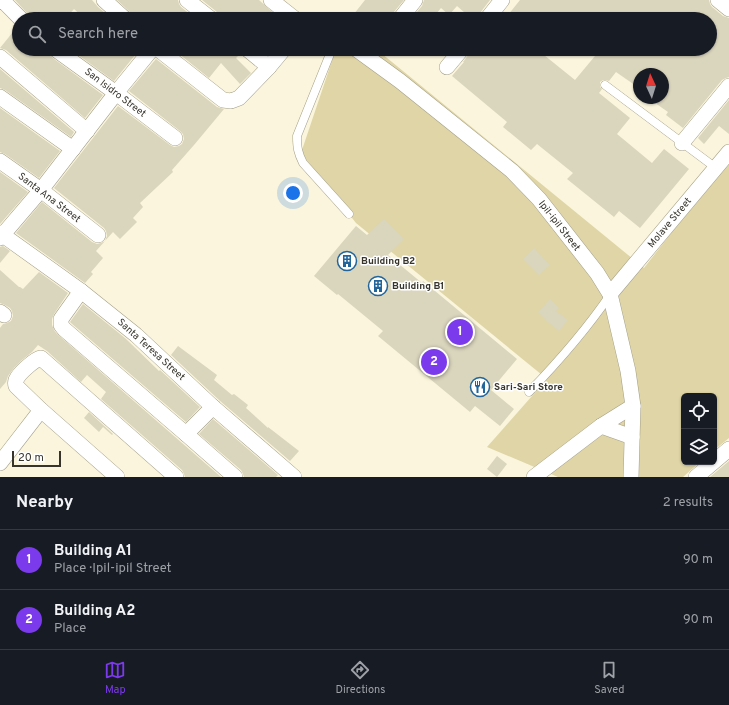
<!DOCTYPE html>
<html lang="en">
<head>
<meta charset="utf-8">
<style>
  body { margin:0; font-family:Overpass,sans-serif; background:#242831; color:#f1f3f6 }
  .controls { position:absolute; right:12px; bottom:12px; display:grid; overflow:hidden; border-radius:6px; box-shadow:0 1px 3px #0004 }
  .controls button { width:36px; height:36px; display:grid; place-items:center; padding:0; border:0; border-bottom:1px solid #363941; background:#171b24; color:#f1f3f6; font:20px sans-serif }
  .compass { position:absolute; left:633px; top:68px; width:36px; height:36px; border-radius:50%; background:#171b24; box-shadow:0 1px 3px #0004; rotate:356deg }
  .scale { position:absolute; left:12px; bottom:10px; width:49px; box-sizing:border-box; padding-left:4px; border:2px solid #36342b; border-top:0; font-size:11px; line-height:14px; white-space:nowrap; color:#36342b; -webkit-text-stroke:3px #fff; paint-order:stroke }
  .you { position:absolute; left:293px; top:193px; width:14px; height:14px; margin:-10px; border:3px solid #fff; border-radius:50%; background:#1a73e8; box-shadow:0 0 0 6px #1a73e833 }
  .badge { display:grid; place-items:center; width:26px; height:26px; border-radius:50%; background:#7c3aed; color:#fff; font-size:13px; font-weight:700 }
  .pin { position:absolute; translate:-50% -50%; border:2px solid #fff; box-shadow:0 1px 4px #0006 }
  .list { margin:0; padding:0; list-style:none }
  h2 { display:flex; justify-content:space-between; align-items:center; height:52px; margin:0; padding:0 16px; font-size:17px }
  h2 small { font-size:13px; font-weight:400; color:#9ea1a6 }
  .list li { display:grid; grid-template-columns:26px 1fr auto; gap:12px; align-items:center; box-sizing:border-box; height:60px; padding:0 16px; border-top:1px solid #363941 }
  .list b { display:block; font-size:15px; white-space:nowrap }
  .list p { margin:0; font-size:13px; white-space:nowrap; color:#9ea1a6 }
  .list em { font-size:13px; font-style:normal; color:#9ea1a6 }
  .icon { flex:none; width:22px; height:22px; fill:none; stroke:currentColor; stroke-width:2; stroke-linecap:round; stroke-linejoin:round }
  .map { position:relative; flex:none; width:729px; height:477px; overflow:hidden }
  .search { position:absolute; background:#171b24; box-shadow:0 1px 3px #0004; left:12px; right:12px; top:12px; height:44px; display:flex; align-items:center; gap:10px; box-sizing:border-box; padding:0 14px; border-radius:22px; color:#9ea1a6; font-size:15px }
  .sheet { height:172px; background:#171b24 }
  nav { display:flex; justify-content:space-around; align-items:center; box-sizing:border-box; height:56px; border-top:1px solid #363941; background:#171b24; font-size:11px; color:#9ea1a6 }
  nav a { display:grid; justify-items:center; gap:2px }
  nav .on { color:#7c3aed }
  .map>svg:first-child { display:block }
  .green { fill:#dfd5a6 }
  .building { fill:#dad5bd }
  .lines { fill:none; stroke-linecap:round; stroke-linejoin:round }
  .service-casing { stroke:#a49f88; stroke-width:9 }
  .minor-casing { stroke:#a49f88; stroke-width:16 }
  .service { stroke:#fff; stroke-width:8 }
  .minor { stroke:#fff; stroke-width:15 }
  .labels { text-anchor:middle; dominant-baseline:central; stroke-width:3; stroke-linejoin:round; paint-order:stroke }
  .street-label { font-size:10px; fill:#36342b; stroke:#fff }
  .poi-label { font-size:10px; font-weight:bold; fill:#36342b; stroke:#fff; text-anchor:start }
</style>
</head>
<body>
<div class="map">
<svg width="729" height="477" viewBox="0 0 729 477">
  <rect width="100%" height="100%" fill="#faf5dc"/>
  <polygon class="green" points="336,49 376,49 644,268 729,159 729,438 714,450 714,396 684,396 684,462 700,462 683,477 558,477 487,447 547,379 356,223 301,153"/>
  <g class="building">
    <polygon points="15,0 92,0 98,7 112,19 85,19 74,9 65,19 30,19 30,16 27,13"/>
    <polygon points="117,0 178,0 179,4 181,7 196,19 134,19 133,16 131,13"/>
    <polygon points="202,0 259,0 280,19 220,19 219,15 217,12"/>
    <polygon points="365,0 404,0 393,13 391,19 350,19"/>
    <polygon points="424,0 490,0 480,13 478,19 472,19 457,6 449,15 441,8 432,19 411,19 422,6"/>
    <polygon points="520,0 709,0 710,4 712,7 723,16 729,18 729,77 726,78 722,80 683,128 666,115 668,112 648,98 663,98 663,74 639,74 639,88 616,72 609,81 606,80 603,80 600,82 600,87 602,89 599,93 630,118 617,134 652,163 664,149 689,169 640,228 619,211 614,217 567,179 573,173 537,144 531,150 503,127 507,122 452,76 464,62 463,62 469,54 471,49 549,49 544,55 575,80 595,56 587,49 710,49 710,19 498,19 504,12 508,15"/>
    <polygon points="17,27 19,28 19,49 46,49 47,53 50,56 103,95 85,118 6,50 0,48"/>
    <polygon points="70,49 140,49 114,81"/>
    <polygon points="173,49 238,49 240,54 236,58 251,73 240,84 221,63 209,78"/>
    <polygon points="156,59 217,107 224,109 194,145 172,170 173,172 140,203 143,207 133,218 137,222 120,239 113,232 96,251 103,258 91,272 93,274 85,283 16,233 42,202 92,242 97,244 101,243 105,241 107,236 106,231 104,228 54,188 118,106 170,145 174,147 179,146 182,144 184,139 183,134 180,131 129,91"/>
    <polygon points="0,69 74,132 71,137 5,90 0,88"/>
    <polygon points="729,100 729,134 719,126 704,144 698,138"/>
    <polygon points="0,108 60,151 39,178 5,154 0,152"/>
    <polygon points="0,172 28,192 0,224"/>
    <polygon points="384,219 404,239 388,255 422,283 423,281 517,359 491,390 514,409 500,426 475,406 470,412 378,336 383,331 338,294 337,295 314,276 356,226 367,235"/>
    <polygon points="3,246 10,251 0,263 0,247"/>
    <polygon points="534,248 550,265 539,275 523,259"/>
    <polygon points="0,270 19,287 20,287 23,289 39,272 68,293 54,314 52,319 52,325 54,330 57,334 221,477 185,477 184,474 182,470 101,399 106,392 87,375 81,382 47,351 38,345 32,352 22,360 14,368 8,376 6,382 0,389 0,328 3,324 7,323 11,321 13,316 12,311 10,308 5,305 0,303"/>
    <polygon points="550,299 559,308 556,311 568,320 559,331 549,323 538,312"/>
    <polygon points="83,304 125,338 159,371 160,370 200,407 186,422 71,323 70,322"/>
    <polygon points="178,346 217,375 214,380 232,395 234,394 248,405 246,408 268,428 268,427 299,451 290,461 219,400 171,355"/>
    <polygon points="89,412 113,434 112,435 103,427 99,432 84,418"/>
    <polygon points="213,419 278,475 276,477 244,477 243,474 241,470 199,434"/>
    <polygon points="497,456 507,464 497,477 487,469"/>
    <polygon points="729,461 729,477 710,477"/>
  </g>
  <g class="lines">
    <defs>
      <g id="service">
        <path d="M332,49L297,136C297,148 298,153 303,163L349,214"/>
        <polyline points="605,85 716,168"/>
        <path d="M529,392C558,362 586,330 610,295"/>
      </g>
      <g id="minor">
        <polyline points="2,0 21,19"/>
        <polyline points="104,0 125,19"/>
        <polyline points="187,0 211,19"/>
        <polyline points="271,0 295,19"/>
        <polyline points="718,0 729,9"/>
        <polyline points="400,19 415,0"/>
        <polyline points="487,19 502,0"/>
        <polyline points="55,49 116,93 175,138"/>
        <polyline points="158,49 223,100 231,101 239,98 269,67 284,49"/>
        <polyline points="247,49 269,67"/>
        <polyline points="356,49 400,81 512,171 539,199 597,273 610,294 628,371 633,406 631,477"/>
        <polyline points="0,57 87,131"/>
        <polyline points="447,67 462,49"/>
        <polyline points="0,97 73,149"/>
        <polyline points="682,143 729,86"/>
        <polyline points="0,161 41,190 98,235"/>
        <polyline points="0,233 81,291 136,335 213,407 294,477"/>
        <polyline points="0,238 41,190 116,93 152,49"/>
        <polyline points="81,291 61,319 61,325 64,329 186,434 235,477"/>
        <polyline points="610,294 729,152"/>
        <polyline points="0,312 4,315"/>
        <path d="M41,410L16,386C15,383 15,383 16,380C19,373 35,359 41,358L176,477"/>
        <polyline points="601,426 632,437"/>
        <polyline points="186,434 213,407"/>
        <polyline points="0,463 41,410 117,477"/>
        <polyline points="534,477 601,426 633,406"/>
        <polyline points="696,477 729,449"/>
      </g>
    </defs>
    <use href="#service" class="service-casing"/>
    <use href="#minor" class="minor-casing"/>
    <use href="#service" class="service"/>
    <use href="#minor" class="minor"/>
  </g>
  <defs>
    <symbol id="building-ring" viewBox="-11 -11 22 22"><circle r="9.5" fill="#fff" stroke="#22659a" stroke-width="1.5"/><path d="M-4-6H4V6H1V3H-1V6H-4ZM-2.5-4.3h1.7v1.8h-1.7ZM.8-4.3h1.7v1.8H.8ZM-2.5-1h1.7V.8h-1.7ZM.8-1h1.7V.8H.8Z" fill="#22659a"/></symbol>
    <symbol id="restaurant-ring" viewBox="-11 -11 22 22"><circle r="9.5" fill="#fff" stroke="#22659a" stroke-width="1.5"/><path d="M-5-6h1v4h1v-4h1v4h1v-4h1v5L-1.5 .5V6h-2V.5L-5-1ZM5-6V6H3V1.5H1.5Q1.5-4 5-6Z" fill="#22659a"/></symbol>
  </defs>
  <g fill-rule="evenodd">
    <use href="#building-ring" x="336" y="250" width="22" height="22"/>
    <use href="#building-ring" x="367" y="275" width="22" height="22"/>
    <use href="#restaurant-ring" x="469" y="376" width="22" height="22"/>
  </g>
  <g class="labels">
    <g class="street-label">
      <text transform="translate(115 93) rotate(37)">San Isidro Street</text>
      <text transform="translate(49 198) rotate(37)">Santa Ana Street</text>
      <text transform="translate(670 223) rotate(-50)">Molave Street</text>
      <text transform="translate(559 226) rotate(52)">Ipil-ipil Street</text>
      <text transform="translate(151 350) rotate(42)">Santa Teresa Street</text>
    </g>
    <g class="poi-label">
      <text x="361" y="261">Building B2</text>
      <text x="392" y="286">Building B1</text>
      <text x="494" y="387">Sari-Sari Store</text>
    </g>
  </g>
</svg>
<div class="controls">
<button><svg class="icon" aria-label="locate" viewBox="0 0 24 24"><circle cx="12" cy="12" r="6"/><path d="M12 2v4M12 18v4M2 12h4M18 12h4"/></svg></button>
<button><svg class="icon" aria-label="layers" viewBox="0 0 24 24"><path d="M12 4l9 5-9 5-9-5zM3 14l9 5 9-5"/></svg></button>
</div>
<svg class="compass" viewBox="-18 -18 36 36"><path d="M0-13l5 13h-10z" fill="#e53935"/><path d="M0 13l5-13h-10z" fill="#9ea1a6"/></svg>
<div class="scale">20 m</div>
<div class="you"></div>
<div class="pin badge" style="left:460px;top:332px">1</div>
<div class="pin badge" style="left:434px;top:362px">2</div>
<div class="search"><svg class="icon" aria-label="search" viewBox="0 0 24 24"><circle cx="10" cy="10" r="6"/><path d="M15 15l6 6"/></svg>Search here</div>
</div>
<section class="sheet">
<h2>Nearby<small>2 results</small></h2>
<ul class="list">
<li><span class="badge">1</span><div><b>Building A1</b><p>Place · Ipil-ipil Street</p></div><em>90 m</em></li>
<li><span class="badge">2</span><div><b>Building A2</b><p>Place</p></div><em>90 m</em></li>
</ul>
</section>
<nav>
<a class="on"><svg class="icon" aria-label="map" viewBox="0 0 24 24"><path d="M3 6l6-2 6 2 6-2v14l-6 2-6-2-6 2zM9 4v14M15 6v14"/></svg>Map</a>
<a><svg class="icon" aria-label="directions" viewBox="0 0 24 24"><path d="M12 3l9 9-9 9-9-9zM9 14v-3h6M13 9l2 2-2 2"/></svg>Directions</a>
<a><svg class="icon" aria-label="saved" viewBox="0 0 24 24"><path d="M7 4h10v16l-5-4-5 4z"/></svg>Saved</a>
</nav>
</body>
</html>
